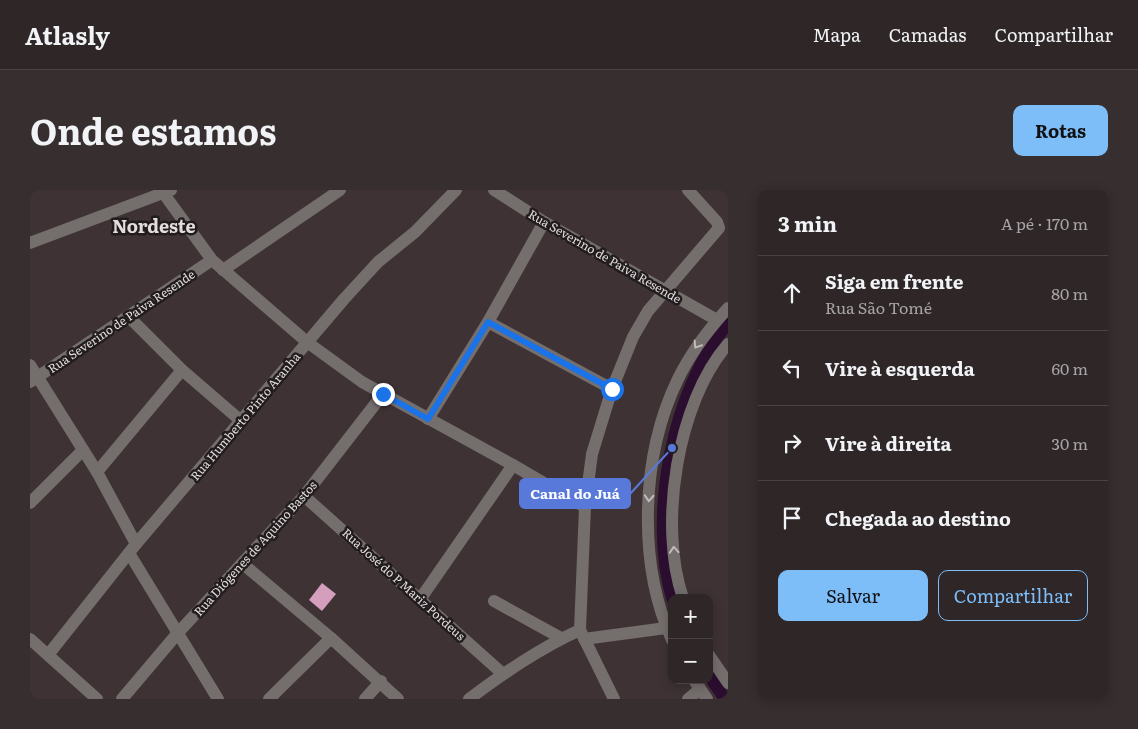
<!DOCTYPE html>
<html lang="pt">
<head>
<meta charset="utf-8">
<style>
  body { margin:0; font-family:Literata,serif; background:#362e2f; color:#f1f3f6 }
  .controls { position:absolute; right:15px; bottom:15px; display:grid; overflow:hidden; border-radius:10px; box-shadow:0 2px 12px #0003 }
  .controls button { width:45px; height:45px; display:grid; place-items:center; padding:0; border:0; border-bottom:1px solid #494344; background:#2e2627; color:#f1f3f6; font:25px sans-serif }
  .stop { position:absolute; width:15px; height:15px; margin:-11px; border:4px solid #1a73e8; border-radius:50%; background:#fff }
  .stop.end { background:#1a73e8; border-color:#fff; box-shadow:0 1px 5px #0008 }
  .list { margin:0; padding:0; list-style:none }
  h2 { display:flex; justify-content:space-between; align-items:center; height:65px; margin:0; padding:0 20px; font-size:21px }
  h2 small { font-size:16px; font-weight:400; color:#a7a5a7 }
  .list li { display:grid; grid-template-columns:32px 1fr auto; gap:15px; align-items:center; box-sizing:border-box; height:75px; padding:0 20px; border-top:1px solid #494344 }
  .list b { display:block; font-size:19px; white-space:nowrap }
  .list p { margin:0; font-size:16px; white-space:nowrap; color:#a7a5a7 }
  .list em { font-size:16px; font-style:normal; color:#a7a5a7 }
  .actions { display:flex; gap:10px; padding:15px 20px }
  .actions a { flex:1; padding:11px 0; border:1px solid #7dbef9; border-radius:10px; text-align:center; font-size:18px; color:#7dbef9 }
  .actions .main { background:#7dbef9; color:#111 }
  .icon { flex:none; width:28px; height:28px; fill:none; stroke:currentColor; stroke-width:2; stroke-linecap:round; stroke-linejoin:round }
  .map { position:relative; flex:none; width:698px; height:509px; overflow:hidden; border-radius:10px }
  header { display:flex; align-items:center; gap:30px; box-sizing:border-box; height:70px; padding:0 25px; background:#2e2627; border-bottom:1px solid #494344 }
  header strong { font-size:24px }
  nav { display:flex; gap:28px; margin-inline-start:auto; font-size:18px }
  .intro { display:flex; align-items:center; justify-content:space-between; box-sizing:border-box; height:120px; padding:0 30px }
  h1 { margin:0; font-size:35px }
  .button { padding:12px 22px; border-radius:10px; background:#7dbef9; color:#111; font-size:18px; font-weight:700 }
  main { display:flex; gap:30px; padding:0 30px }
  aside { flex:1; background:#2e2627; border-radius:10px; box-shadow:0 2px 12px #0003 }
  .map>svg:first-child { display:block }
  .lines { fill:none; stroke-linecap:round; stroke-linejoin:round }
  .canal { stroke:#2b0d30; stroke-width:12 }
  .building { fill:#d49fbc }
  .minor { stroke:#746e6d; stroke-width:12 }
  .oneway { stroke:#c2bbbb }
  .route { stroke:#1a73e8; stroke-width:6 }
  .labels { text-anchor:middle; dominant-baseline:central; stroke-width:5; stroke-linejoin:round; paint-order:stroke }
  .street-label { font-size:12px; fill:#e4dcdd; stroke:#211c1d }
  .district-label { font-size:18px; font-weight:bold; fill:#e4dcdd; stroke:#211c1d }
  .leader { fill:none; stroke:#5979da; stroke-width:2 }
  .callout-dot { fill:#5979da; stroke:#211c1d; stroke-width:2 }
  .callout { fill:#5979da; stroke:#5979da; stroke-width:2 }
  .callout-label { font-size:14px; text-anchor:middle; font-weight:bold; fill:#fff }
</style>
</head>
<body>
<header>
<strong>Atlasly</strong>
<nav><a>Mapa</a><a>Camadas</a><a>Compartilhar</a></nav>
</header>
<div class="intro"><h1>Onde estamos</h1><a class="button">Rotas</a></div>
<main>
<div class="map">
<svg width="698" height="509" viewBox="0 0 698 509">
  <rect width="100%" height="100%" fill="#3e3234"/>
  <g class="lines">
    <g class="canal">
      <path d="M642,408C618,328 642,197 698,134"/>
      <polyline points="679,486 695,509"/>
    </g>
  </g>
  <polygon class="building" points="292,393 306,404 292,421 279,410"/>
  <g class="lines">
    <g class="minor">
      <polyline points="464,0 514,32 687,130"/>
      <polyline points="134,4 182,70 277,152 332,192 483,275 555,317"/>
      <polyline points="0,53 141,0"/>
      <polyline points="193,80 310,0"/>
      <polyline points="99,127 152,180 210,230"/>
      <polyline points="458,132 582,199"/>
      <polyline points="0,175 67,282 106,354"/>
      <polyline points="0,192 182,70"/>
      <polyline points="398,229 458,132 514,32"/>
      <polyline points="67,282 152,180"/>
      <polyline points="274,306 473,484"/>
      <polyline points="0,313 53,260"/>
      <polyline points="99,363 188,509"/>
      <polyline points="213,374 301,448 368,509"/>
      <polyline points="391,408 483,275"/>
      <path d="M653,408C628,336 647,212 698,154"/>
      <polyline points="464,411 531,448"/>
      <polyline points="0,449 67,509"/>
      <polyline points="554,449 636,438"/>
      <path d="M642,450C607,373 611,265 648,189C661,162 678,140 698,118"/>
      <polyline points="18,465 106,354 314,109 348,72 385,42 426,0"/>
      <polyline points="679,465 698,493"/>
      <polyline points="664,490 677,509"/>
      <polyline points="92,509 147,444 274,306 353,204"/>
      <polyline points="239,509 301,448"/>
      <polyline points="335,509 351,491"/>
      <path d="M439,509C474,483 510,458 550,440"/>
      <polyline points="584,509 550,440 555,317 562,264 582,199 603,147 618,121 689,38 687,32 658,0"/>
      <polyline points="658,509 670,499"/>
    </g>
  </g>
  <defs><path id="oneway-chevron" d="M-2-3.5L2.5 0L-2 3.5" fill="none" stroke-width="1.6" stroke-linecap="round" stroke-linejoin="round" transform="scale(1.25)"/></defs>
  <g class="oneway">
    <use href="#oneway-chevron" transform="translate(667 155) rotate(123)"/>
    <use href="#oneway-chevron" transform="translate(619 308) rotate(93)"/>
    <use href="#oneway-chevron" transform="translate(644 360) rotate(-94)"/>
  </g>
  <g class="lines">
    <polyline class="route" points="353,204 398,229 458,132 582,199"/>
  </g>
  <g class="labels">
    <g class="street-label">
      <text transform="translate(575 66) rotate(30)">Rua Severino de Paiva Resende</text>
      <text transform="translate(91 131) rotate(-34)">Rua Severino de Paiva Resende</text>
      <text transform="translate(215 226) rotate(-50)">Rua Humberto Pinto Aranha</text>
      <text transform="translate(225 358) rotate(-48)">Rua Diógenes de Aquino Bastos</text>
      <text transform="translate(374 394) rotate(42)">Rua José do P Mariz Pordeus</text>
    </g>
    <g class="district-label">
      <text x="124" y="35">Nordeste</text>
    </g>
  </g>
  <path class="leader" d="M642 258L600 304"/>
  <circle class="callout-dot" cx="642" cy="258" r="5"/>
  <rect class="callout" x="490" y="289" width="110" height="29" rx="5"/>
  <g class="callout-label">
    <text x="545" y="309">Canal do Juá</text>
  </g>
</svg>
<div class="controls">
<button>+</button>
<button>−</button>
</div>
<div class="stop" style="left:582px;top:199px"></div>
<div class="stop end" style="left:353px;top:204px"></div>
</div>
<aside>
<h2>3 min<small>A pé · 170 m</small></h2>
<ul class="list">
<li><svg class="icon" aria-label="ahead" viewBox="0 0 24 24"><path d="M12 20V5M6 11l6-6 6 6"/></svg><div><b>Siga em frente</b><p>Rua São Tomé</p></div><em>80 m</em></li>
<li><svg class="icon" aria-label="left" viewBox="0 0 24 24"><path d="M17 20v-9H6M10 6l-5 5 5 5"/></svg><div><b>Vire à esquerda</b></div><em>60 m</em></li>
<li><svg class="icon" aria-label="right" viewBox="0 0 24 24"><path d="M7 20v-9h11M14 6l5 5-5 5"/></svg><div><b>Vire à direita</b></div><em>30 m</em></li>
<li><svg class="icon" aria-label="arrive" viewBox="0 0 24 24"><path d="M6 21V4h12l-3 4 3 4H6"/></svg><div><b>Chegada ao destino</b></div></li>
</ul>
<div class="actions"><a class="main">Salvar</a><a>Compartilhar</a></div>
</aside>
</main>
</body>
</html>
